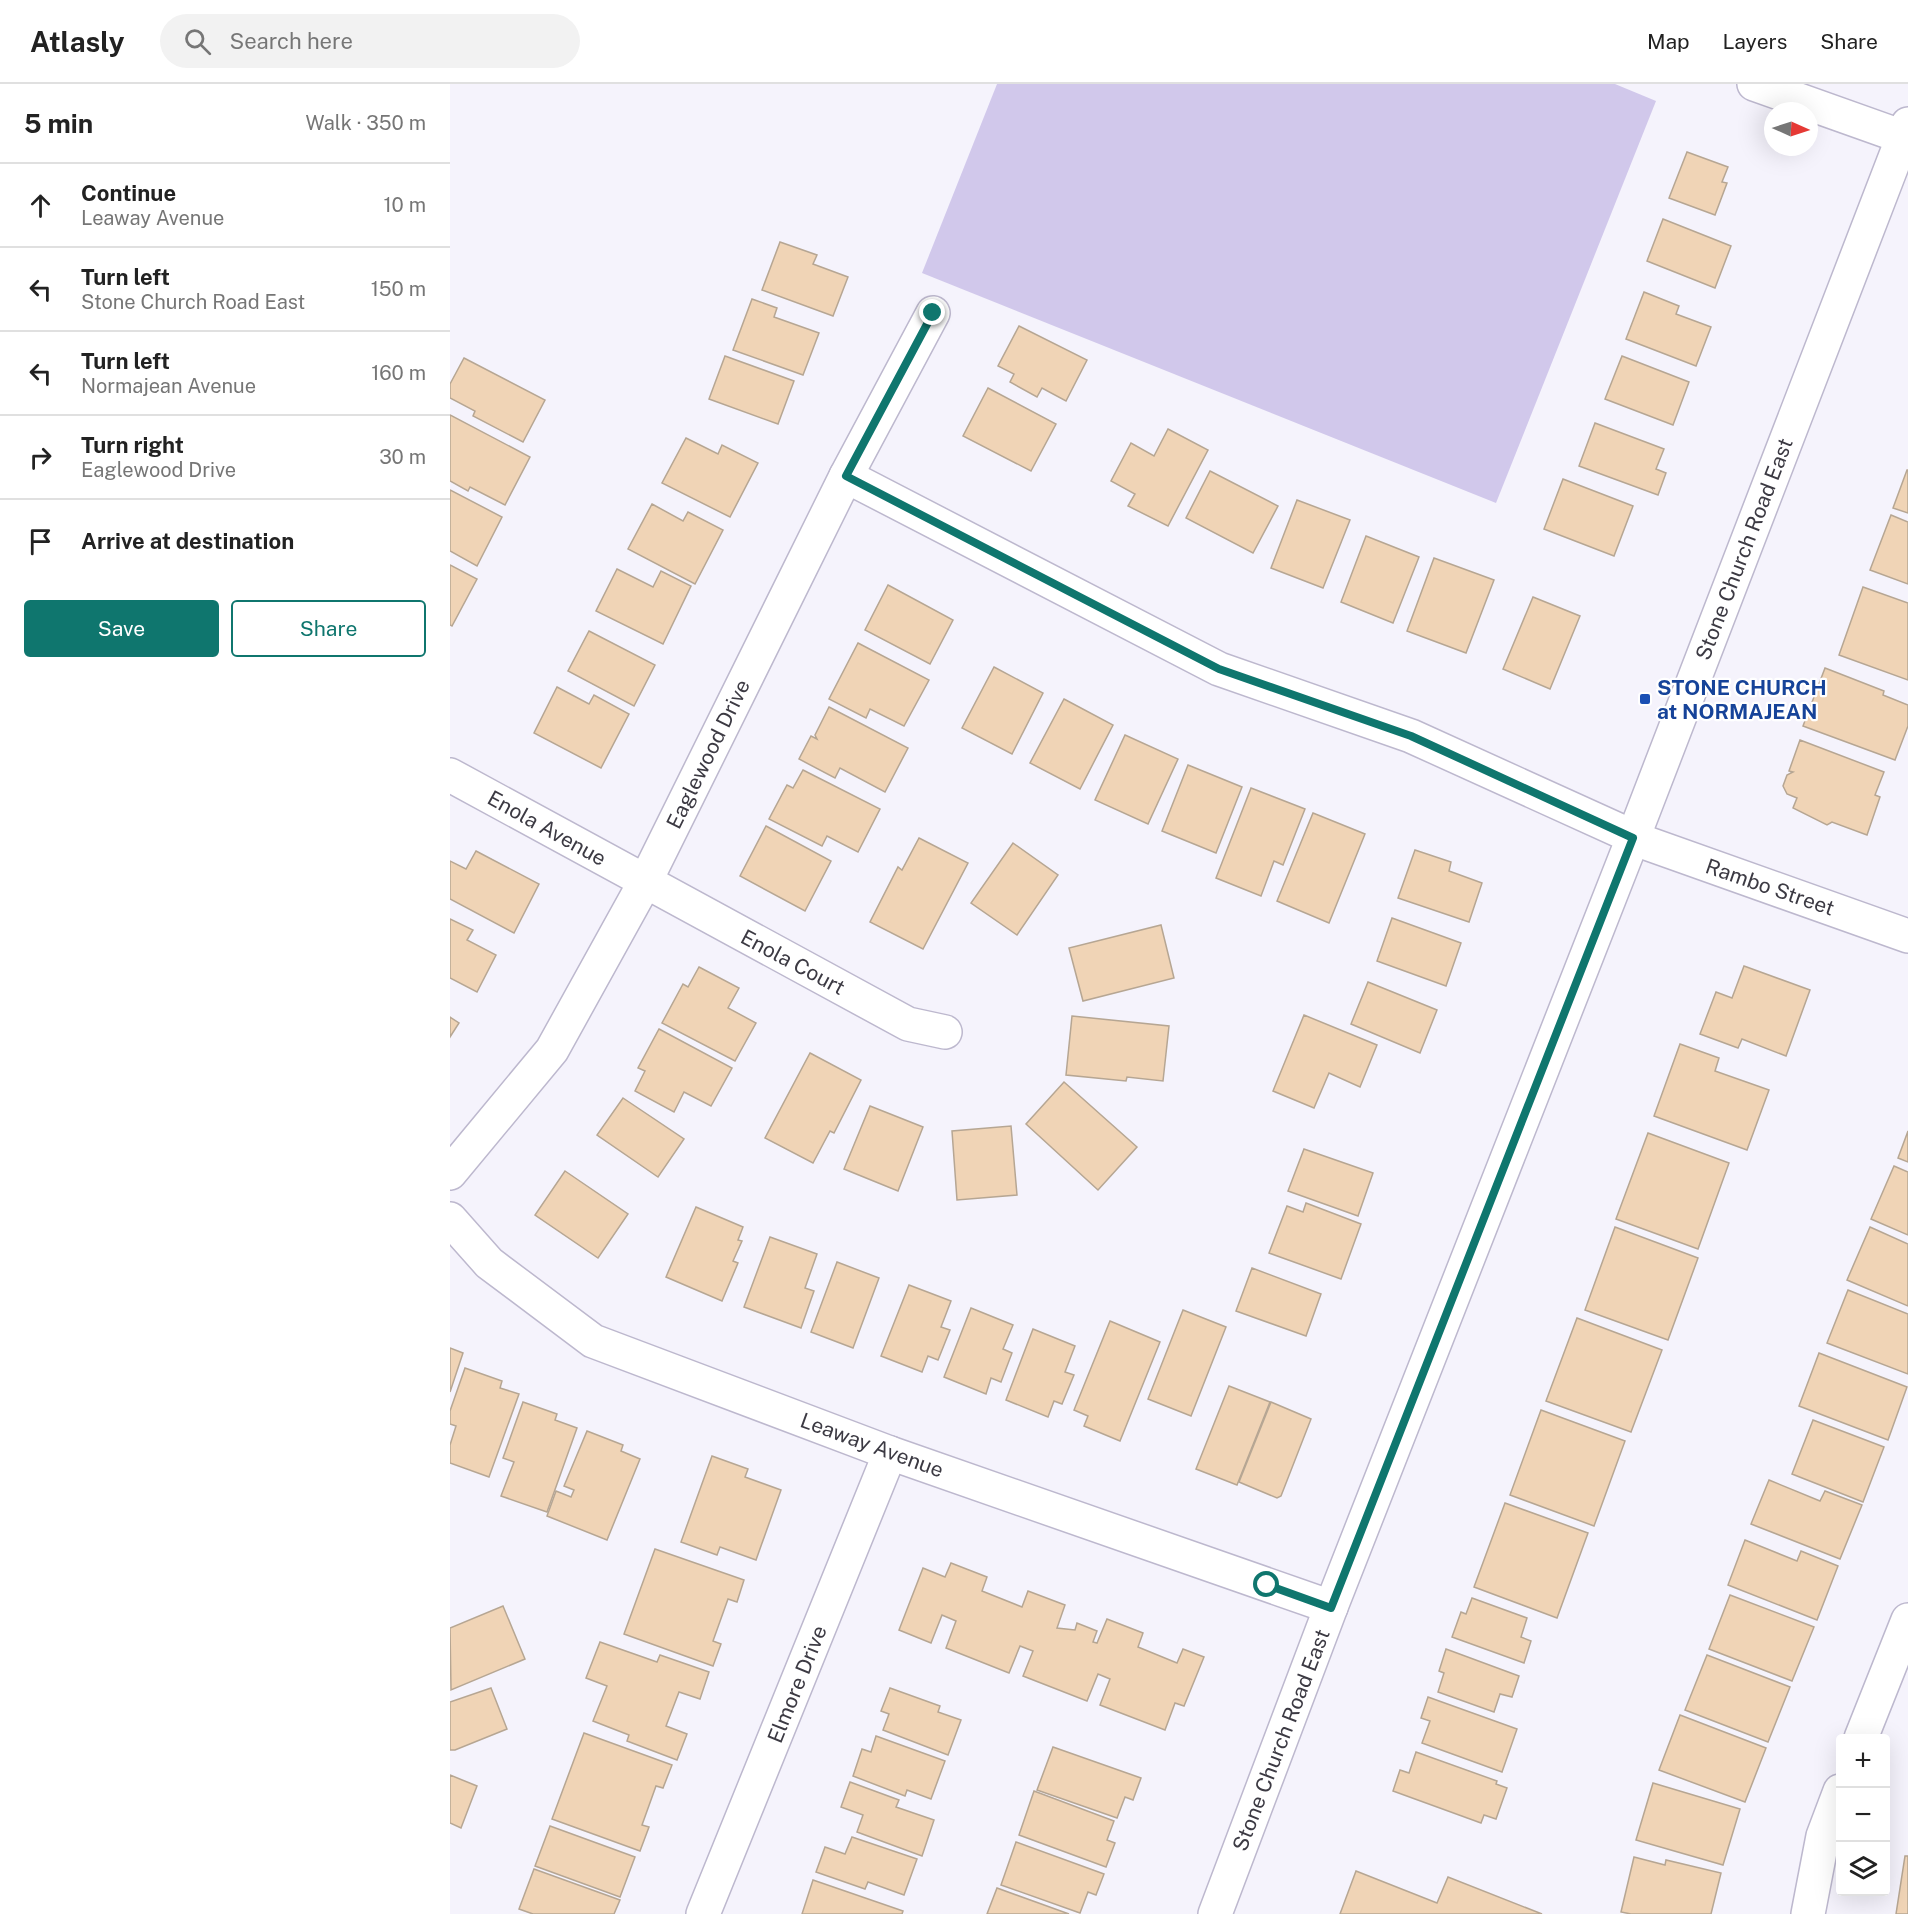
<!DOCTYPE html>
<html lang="en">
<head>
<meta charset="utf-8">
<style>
  body { margin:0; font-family:"Public Sans",sans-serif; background:#f2f2f2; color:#222 }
  .controls { position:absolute; right:18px; bottom:18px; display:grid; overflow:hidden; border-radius:6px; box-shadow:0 6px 24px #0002 }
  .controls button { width:54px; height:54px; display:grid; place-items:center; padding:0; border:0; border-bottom:2px solid #e0e0e0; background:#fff; color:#222; font:30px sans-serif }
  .compass { position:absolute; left:1314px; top:18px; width:54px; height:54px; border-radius:50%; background:#fff; box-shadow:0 6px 24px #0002; rotate:93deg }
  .stop { position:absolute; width:18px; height:18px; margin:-14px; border:4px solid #0f766e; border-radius:50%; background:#fff }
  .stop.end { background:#0f766e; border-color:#fff; box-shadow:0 2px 6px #0008 }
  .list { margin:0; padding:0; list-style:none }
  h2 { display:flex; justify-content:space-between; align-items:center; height:78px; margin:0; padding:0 24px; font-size:26px }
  h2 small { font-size:20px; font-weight:400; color:#767676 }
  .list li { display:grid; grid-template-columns:39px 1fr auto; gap:18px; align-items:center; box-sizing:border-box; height:84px; padding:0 24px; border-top:2px solid #e0e0e0 }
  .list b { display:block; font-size:22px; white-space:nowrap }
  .list p { margin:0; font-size:20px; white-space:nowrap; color:#767676 }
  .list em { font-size:20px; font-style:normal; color:#767676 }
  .actions { display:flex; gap:12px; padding:18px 24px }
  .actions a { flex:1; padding:14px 0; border:2px solid #0f766e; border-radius:6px; text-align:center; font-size:21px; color:#0f766e }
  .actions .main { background:#0f766e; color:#fff }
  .icon { flex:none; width:33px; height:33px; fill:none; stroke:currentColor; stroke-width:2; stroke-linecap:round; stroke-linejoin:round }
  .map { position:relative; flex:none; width:1458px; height:1830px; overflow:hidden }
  header { display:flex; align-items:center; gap:36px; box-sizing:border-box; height:84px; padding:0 30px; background:#fff; border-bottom:2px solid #e0e0e0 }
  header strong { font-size:28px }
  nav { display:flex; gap:33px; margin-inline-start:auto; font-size:21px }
  .search { width:420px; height:54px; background:#f2f2f2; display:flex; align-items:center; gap:15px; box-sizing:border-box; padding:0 21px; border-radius:33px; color:#767676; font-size:22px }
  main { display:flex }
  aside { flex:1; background:#fff }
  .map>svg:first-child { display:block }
  .green { fill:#d1c8eb }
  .building { fill:#f0d4b6; stroke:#b6a693; stroke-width:1.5 }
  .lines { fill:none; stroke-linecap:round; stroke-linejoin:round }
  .minor-casing { stroke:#bdb8ce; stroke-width:36 }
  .secondary-casing { stroke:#bdb8ce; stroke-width:36 }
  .minor { stroke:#fff; stroke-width:33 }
  .secondary { stroke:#fff; stroke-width:33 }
  .route { stroke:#0f766e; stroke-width:8 }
  .transit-dot { fill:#1a4fb4; stroke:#fff; stroke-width:2 }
  .labels { text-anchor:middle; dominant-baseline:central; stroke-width:4.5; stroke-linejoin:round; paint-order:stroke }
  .street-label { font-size:21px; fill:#3c3a43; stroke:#fff }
  .transit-label { font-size:21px; font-weight:bold; fill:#164399; stroke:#fff; text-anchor:start }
</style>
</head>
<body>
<header>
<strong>Atlasly</strong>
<div class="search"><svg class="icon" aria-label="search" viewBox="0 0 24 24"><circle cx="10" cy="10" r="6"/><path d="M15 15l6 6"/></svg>Search here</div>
<nav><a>Map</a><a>Layers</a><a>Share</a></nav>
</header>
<main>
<aside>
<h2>5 min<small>Walk · 350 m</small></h2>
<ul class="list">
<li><svg class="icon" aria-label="ahead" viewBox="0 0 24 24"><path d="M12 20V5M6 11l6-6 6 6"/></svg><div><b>Continue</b><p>Leaway Avenue</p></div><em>10 m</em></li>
<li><svg class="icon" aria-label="left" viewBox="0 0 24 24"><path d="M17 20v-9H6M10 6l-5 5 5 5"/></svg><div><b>Turn left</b><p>Stone Church Road East</p></div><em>150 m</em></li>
<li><svg class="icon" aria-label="left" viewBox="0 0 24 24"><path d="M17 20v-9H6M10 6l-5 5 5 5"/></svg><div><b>Turn left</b><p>Normajean Avenue</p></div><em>160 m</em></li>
<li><svg class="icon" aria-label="right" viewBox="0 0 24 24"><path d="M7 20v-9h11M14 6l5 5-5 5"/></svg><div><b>Turn right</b><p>Eaglewood Drive</p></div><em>30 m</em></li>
<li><svg class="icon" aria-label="arrive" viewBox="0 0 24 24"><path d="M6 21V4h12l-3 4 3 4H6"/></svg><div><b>Arrive at destination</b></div></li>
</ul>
<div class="actions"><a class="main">Save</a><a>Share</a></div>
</aside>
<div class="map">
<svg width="1458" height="1830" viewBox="0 0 1458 1830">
  <rect width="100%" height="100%" fill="#f5f3fc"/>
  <polygon class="green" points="547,0 1165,0 1206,17 1046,419 472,189"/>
  <g class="building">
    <polygon points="1237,68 1278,83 1272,98 1277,99 1265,131 1219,114"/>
    <polygon points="1213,135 1281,162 1265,204 1197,177"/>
    <polygon points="330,158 367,171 363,180 398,193 383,232 312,206"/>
    <polygon points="1194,208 1229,222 1226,230 1261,243 1246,282 1176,255"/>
    <polygon points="302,215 327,224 324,233 369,249 353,291 283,266"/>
    <polygon points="569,242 637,276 616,317 592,304 587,313 560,298 564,290 548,282"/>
    <polygon points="275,272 344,297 328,340 259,315"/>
    <polygon points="1172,272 1239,298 1223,341 1155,315"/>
    <polygon points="14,274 95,316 73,358 23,332 25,327 0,314 0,300"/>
    <polygon points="538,304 606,340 581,387 513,352"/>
    <polygon points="0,331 80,373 55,421 20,403 18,407 0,397"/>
    <polygon points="1145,339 1214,365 1206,385 1216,389 1208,411 1129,382"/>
    <polygon points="718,345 758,366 718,442 678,422 685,410 661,397 681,359 704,372"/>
    <polygon points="236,354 268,370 272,361 308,379 280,433 212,399"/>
    <polygon points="1457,386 1458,386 1458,429 1443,424"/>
    <polygon points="760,387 828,422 803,469 736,434"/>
    <polygon points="1113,395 1183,422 1164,472 1094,445"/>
    <polygon points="0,406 52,433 27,482 0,467"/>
    <polygon points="847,416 900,436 873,504 821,484"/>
    <polygon points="202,420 233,437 238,428 273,446 245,500 178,465"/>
    <polygon points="1441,431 1458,438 1458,500 1420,486"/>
    <polygon points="916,452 969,473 943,539 891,518"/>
    <polygon points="984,474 1044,496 1016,569 957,547"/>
    <polygon points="0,481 27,495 2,542 0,541"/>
    <polygon points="167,485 203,503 211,487 241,502 213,560 146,527"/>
    <polygon points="438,501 503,536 480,580 415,546"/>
    <polygon points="1413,503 1458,519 1458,596 1389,571"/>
    <polygon points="1083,513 1130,532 1100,605 1053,585"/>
    <polygon points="139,547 205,581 184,622 118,587"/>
    <polygon points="408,559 479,596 454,642 420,625 416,634 379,615"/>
    <polygon points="544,583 593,609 562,670 512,644"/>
    <polygon points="1375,584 1434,607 1433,611 1458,621 1458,642 1445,676 1353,642"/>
    <polygon points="107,603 139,620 144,611 179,630 151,684 84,649"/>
    <polygon points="614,615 663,641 630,705 580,679"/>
    <polygon points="379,623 458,664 435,708 390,684 385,694 349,675 361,652 367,655 365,651"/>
    <polygon points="675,651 728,675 698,740 645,716"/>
    <polygon points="1350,656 1434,688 1425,711 1430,713 1417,751 1382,738 1377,741 1343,724 1347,714 1337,710 1333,702 1337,691 1343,688 1339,687"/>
    <polygon points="738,681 792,703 766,769 712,747"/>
    <polygon points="353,686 430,725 408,768 377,752 372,762 319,735 337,701 343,704"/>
    <polygon points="801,704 855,725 833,781 824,777 811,812 766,794"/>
    <polygon points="863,729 915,750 879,839 827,817"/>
    <polygon points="316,742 381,777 355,827 290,792"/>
    <polygon points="469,754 518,779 473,865 420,838 448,783 452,786"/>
    <polygon points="563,759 608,791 567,851 521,819"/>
    <polygon points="965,766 1001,778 999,787 1032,799 1019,838 948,814"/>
    <polygon points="26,767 89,800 64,849 0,815 0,777 16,785"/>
    <polygon points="942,834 1011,859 996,902 927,877"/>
    <polygon points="0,835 23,846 17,856 46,871 27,908 0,894"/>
    <polygon points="711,841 724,894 633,917 619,864"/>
    <polygon points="1294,882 1360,906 1336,972 1292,955 1288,964 1250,950 1266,908 1282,914"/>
    <polygon points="249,883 289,904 278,924 306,939 285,977 212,939 233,900 238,903"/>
    <polygon points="918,898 987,926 970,969 901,940"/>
    <polygon points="854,931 927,961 910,1003 879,989 864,1024 823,1007"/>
    <polygon points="622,932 719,942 713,997 677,993 676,997 616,991"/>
    <polygon points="0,933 9,939 0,953"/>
    <polygon points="209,945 282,984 261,1022 234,1008 224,1028 185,1007 195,987 188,984"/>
    <polygon points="1230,960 1269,974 1265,987 1319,1006 1297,1066 1204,1032"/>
    <polygon points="360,969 411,996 384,1049 380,1047 363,1079 315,1054"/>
    <polygon points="614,998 687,1063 648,1106 576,1040"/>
    <polygon points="173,1014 234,1055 208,1093 147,1051"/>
    <polygon points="420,1022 473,1043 448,1107 394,1085"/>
    <polygon points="561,1042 567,1111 507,1116 502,1047"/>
    <polygon points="1458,1047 1458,1078 1448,1074"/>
    <polygon points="1198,1049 1279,1079 1248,1165 1166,1135"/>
    <polygon points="854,1065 923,1089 908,1132 838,1107"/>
    <polygon points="1444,1082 1458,1088 1458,1151 1421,1135"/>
    <polygon points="115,1087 178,1130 148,1174 85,1131"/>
    <polygon points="856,1119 911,1140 891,1195 819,1169 837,1122 853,1128"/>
    <polygon points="246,1123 293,1143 288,1156 292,1157 283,1177 288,1179 272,1217 216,1193"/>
    <polygon points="1165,1143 1248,1174 1218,1256 1135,1226"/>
    <polygon points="1420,1143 1458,1160 1458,1222 1397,1196"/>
    <polygon points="320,1153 367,1170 355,1204 364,1207 351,1244 294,1223"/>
    <polygon points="387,1178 429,1194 403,1264 361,1248"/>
    <polygon points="802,1184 871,1210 856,1252 786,1227"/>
    <polygon points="459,1201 501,1217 491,1243 500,1246 488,1276 478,1272 472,1288 431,1272"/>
    <polygon points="1398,1206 1458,1230 1458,1290 1377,1259"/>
    <polygon points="521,1224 563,1241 553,1265 562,1269 551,1298 541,1294 536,1310 494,1293"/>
    <polygon points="733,1226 776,1243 741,1332 698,1315"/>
    <polygon points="1127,1234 1212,1266 1181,1348 1096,1317"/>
    <polygon points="660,1237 710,1258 670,1357 634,1342 638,1332 624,1326"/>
    <polygon points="583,1245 625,1262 615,1288 624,1291 612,1320 604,1317 598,1333 556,1316"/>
    <polygon points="0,1264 13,1269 0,1308"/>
    <polygon points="1369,1269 1457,1303 1438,1356 1349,1322"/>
    <polygon points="15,1284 52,1297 50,1304 69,1310 39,1393 0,1379 0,1361 6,1342 0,1340 0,1327"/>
    <polygon points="779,1302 820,1318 787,1401 746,1385"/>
    <polygon points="73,1318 107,1330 105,1336 127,1344 97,1428 51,1412 64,1378 53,1374"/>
    <polygon points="821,1318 861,1335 831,1412 827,1414 789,1398"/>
    <polygon points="1091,1326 1175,1357 1144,1442 1060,1411"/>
    <polygon points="1363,1336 1434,1363 1413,1418 1342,1390"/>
    <polygon points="137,1347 173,1361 171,1367 190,1375 157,1456 97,1432 106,1407 121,1413 124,1406 114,1402"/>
    <polygon points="262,1372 298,1385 295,1393 331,1406 306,1476 270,1463 267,1471 231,1458"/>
    <polygon points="1319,1396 1370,1417 1375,1407 1412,1421 1390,1475 1301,1440"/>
    <polygon points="1055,1419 1138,1449 1107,1534 1024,1503"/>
    <polygon points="1295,1456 1347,1477 1351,1467 1388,1482 1367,1536 1278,1501"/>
    <polygon points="205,1465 294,1496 287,1518 278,1515 263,1557 271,1560 263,1582 174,1550"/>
    <polygon points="501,1479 537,1493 532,1507 572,1523 578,1507 615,1521 607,1544 625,1546 627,1539 647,1547 643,1558 647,1559 657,1535 693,1549 688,1563 727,1579 733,1565 754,1573 734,1622 725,1619 715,1646 650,1621 660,1595 648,1590 637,1617 573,1592 583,1567 570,1562 559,1589 496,1564 506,1537 492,1531 481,1559 449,1546 473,1484 495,1493"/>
    <polygon points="1280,1511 1364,1543 1342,1597 1259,1565"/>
    <polygon points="1022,1514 1077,1534 1071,1553 1081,1557 1074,1579 1002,1553 1011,1528 1016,1530"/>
    <polygon points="53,1522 75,1575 1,1606 0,1544"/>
    <polygon points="150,1558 207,1578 210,1571 259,1588 250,1615 229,1608 216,1642 237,1650 227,1676 177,1657 179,1651 143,1637 157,1602 136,1594"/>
    <polygon points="996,1565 1069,1592 1062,1613 1050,1610 1044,1628 988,1608 994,1589 989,1587"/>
    <polygon points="1257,1571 1340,1603 1318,1658 1235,1626"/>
    <polygon points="41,1604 57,1645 5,1666 0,1666 0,1618"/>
    <polygon points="440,1604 490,1622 488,1628 511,1636 498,1671 433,1646 439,1630 431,1627"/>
    <polygon points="978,1613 1067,1645 1052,1688 972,1659 980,1637 971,1634"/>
    <polygon points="1230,1631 1316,1664 1295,1718 1209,1686"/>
    <polygon points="134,1649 222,1681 213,1704 206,1702 192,1741 199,1743 190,1767 102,1735"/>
    <polygon points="426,1652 495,1677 481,1715 457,1706 455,1712 403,1692 412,1665 421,1668"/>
    <polygon points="603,1663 691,1694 683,1716 675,1713 667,1734 587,1706"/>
    <polygon points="966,1668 1047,1697 1046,1700 1057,1704 1046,1735 1034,1731 1031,1739 943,1707 950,1686 959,1689"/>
    <polygon points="0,1691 27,1702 11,1744 0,1739"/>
    <polygon points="400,1698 449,1716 446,1723 484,1736 472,1772 407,1748 413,1731 391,1723"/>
    <polygon points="1203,1699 1290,1725 1273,1781 1186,1756"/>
    <polygon points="584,1707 664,1737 657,1756 665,1759 656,1783 569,1751"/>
    <polygon points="100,1742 185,1773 170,1813 85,1782"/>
    <polygon points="402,1753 467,1775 454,1811 418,1798 415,1805 366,1788 375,1763 395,1770"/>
    <polygon points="566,1758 654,1790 646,1811 638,1808 630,1829 551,1801"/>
    <polygon points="1455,1772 1458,1772 1458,1830 1446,1830"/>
    <polygon points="1184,1773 1215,1781 1216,1776 1271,1789 1261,1830 1181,1830 1171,1828"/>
    <polygon points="84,1785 170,1816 164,1830 83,1830 69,1825"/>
    <polygon points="906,1787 987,1819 998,1793 1092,1830 890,1830"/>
    <polygon points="363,1796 453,1827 452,1830 352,1830"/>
    <polygon points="547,1804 619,1830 537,1830"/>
  </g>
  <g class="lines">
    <defs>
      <g id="minor">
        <polyline points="1304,0 1453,53"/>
        <polyline points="396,392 769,585 961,652 1199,760 1458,852"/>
        <polyline points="0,691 458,940 495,948"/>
        <polyline points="0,1089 102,966 195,798 396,392 483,229"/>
        <polyline points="0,1135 39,1179 143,1257 440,1369 881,1523"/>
        <polyline points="1411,1654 1458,1536"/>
        <polyline points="253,1830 440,1369"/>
        <polyline points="1358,1830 1373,1752 1390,1707"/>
      </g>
      <polyline id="secondary" points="765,1830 881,1523 1183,754 1458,40"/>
    </defs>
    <use href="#minor" class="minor-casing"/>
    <use href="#secondary" class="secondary-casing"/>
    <use href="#minor" class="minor"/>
    <use href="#secondary" class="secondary"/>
  </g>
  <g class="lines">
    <polyline class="route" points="483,229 396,392 769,585 961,652 1183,754 881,1524 817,1501"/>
  </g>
  <rect class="transit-dot" x="1189" y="609" width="12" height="12" rx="3"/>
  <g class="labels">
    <g class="street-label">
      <text transform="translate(1294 465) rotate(-69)">Stone Church Road East</text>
      <text transform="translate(258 670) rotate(-64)">Eaglewood Drive</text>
      <text transform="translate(97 744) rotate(29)">Enola Avenue</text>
      <text transform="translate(1320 803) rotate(19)">Rambo Street</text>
      <text transform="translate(343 878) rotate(28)">Enola Court</text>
      <text transform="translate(422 1361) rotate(20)">Leaway Avenue</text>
      <text transform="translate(347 1600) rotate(-68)">Elmore Drive</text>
      <text transform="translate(831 1656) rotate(-69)">Stone Church Road East</text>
    </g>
    <g class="transit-label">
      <text x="1207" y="603">STONE CHURCH<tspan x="1207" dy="24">at NORMAJEAN</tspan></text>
    </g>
  </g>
</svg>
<div class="controls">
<button>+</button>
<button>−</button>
<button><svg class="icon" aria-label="layers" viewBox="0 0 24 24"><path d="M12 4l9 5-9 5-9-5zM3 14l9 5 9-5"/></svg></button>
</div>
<svg class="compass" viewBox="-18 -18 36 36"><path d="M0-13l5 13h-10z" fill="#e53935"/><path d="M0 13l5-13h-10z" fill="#767676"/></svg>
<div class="stop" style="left:817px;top:1501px"></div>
<div class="stop end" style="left:483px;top:229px"></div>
</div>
</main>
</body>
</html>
